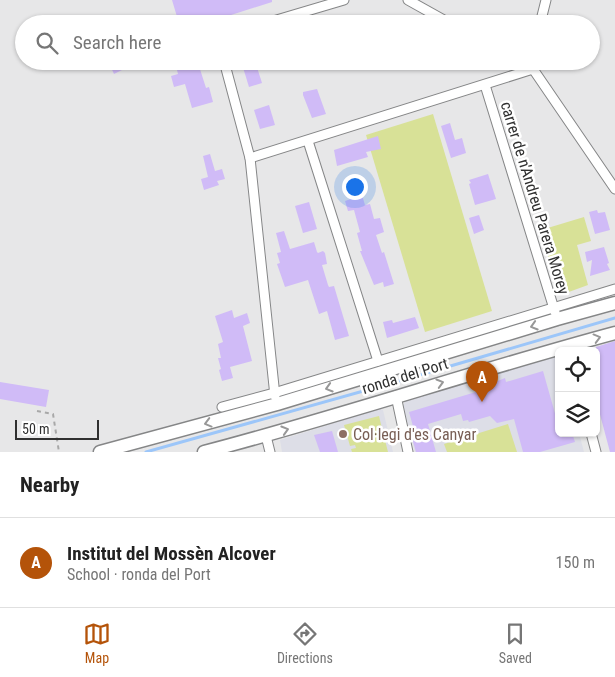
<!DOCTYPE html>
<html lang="en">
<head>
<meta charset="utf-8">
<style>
  body { margin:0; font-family:"Roboto Condensed",sans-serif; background:#f2f2f2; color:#222 }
  .controls { position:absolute; right:15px; bottom:15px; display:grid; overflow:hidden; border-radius:8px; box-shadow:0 1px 4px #0004 }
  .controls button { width:45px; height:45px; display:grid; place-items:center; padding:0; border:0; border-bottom:1px solid #e0e0e0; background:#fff; color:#222; font:25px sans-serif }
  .scale { position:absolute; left:15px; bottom:12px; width:84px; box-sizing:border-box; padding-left:5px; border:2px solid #303030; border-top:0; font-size:14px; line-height:18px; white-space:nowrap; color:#303030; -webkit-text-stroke:4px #fff; paint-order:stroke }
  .you { position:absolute; left:354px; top:186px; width:18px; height:18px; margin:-12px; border:4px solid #fff; border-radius:50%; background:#1a73e8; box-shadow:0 0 0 8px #1a73e833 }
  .badge { display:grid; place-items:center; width:32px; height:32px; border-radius:50%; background:#b45309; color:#fff; font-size:16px; font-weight:700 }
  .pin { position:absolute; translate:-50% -41px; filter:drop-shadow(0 1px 2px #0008) }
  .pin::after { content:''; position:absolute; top:26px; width:18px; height:15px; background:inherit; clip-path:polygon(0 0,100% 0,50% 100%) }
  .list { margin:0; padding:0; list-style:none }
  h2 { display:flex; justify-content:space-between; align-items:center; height:65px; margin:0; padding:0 20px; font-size:21px }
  h2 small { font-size:16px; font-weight:400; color:#767676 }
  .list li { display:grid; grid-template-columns:32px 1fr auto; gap:15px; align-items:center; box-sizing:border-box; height:90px; padding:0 20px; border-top:1px solid #e0e0e0 }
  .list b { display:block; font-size:19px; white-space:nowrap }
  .list p { margin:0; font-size:16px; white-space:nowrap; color:#767676 }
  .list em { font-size:16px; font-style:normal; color:#767676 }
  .icon { flex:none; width:28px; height:28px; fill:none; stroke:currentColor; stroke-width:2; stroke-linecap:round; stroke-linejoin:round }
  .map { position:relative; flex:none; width:615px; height:452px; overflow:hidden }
  .search { position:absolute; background:#fff; box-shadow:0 1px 4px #0004; left:15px; right:15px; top:15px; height:55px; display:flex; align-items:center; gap:12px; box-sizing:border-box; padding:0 18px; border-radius:28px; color:#767676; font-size:19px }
  .sheet { height:155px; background:#fff }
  nav { display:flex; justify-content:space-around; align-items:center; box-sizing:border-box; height:70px; border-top:1px solid #e0e0e0; background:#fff; font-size:14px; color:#767676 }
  nav a { display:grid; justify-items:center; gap:2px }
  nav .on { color:#b45309 }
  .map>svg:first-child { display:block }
  .built { fill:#dddee7 }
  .green { fill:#d8e197 }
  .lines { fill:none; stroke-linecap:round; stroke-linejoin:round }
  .stream { stroke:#9cc6f9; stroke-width:3 }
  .building { fill:#d0bbf7 }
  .street-casing { stroke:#858687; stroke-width:11 }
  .secondary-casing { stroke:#858687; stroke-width:15 }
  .path { stroke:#a8a8a8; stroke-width:2; stroke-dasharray:4 4; stroke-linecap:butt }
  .street { stroke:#fff; stroke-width:9 }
  .secondary { stroke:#fff; stroke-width:12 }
  .oneway { stroke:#989898 }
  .education-dot { fill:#8d6e63; stroke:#fff; stroke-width:2 }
  .labels { text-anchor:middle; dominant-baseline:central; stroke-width:5; stroke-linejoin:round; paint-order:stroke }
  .street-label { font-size:16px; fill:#303030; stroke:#fff }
  .education-label { font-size:16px; fill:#785e54; stroke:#fff; text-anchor:start }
</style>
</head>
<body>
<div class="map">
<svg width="615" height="452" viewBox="0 0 615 452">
  <rect width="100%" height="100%" fill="#e7e7e8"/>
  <g class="built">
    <polygon points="558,354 559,433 579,433 584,452 415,452 403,405 407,399"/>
    <polygon points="380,409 383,410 393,452 282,452 280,440"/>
  </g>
  <g class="green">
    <polygon points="433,114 492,311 425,332 366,135"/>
    <polygon points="584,217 591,241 577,245 588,285 566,293 560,293 557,290 541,230"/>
    <polygon points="379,416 384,437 380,438 380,442 385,440 388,452 352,452 351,449 356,448 355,445 350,446 344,425"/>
    <polygon points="508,424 517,452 447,452 444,444"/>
  </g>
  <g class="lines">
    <polyline class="stream" points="146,452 399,381 615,318"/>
  </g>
  <g class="building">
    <polygon points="172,0 272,0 272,2 203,24 194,24 191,16 178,20"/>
    <polygon points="108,61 140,61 114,74"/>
    <polygon points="241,61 255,61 262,83 249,87"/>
    <polygon points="198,63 206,88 209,87 213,102 192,108 185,84 174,87 171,76 178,74 177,70"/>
    <polygon points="317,89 326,114 312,118 303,95 303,92"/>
    <polygon points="269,105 275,125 260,129 254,110"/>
    <polygon points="450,123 455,140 462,138 466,153 451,158 441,126"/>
    <polygon points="378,136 381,149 366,152 368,157 337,166 334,150"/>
    <polygon points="210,154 215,171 222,169 225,179 217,181 219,185 204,190 201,179 208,177 203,156"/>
    <polygon points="488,174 496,199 475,205 469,184 471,183 469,180"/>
    <polygon points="362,195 365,205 370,204 374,219 380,218 384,232 376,235 382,253 384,252 394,284 384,287 383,282 374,285 360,251 362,251 357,233 360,232 354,210 348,211 345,201"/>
    <polygon points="309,202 317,229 303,233 295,206"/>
    <polygon points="597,210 598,213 605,212 610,230 595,234 589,212"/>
    <polygon points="479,215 484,230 474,234 469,218"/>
    <polygon points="284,231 290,249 314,242 317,252 318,253 323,251 325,253 327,264 322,265 328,285 329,287 334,286 349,336 335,340 327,311 319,314 308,280 285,287 277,264 280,263 277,253 281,252 276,233"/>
    <polygon points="604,247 609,263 607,264 610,270 590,276 592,260 587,262 585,252"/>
    <polygon points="232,310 234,318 247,313 250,323 243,326 252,361 230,367 233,378 222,381 219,370 221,369 218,358 221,358 218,344 223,342 215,316"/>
    <polygon points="415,317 419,328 387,338 383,322 392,320 393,323"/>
    <polygon points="615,341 615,452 610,452 598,407 600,407 596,392 596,347"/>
    <polygon points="543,371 556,417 559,416 559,433 572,433 575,442 540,452 523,452 514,419 497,423 490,416 469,422 468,420 463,421 461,414 428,424 436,452 416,452 412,438 416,437 409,412 496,386 495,382 505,378 506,382"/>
    <polygon points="0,382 49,390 46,407 0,399"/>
    <polygon points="332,431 338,452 320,452 314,435"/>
  </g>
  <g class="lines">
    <defs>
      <g id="street">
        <polyline points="408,0 451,24"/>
        <polyline points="263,24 344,0"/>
        <polyline points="540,24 546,0"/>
        <polyline points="224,61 250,158 275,396"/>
        <polyline points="519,61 533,69 615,189"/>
        <polyline points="485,85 555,312"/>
        <polyline points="308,141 378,361"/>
        <polyline points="250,158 533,69"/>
        <polyline points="396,396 408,452"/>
        <polyline points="222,407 274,393 615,289"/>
        <polyline points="591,433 596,452"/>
        <polyline points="266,436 270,452"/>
      </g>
      <g id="secondary">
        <polyline points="100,452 277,404 557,319 615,303"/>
        <path d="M204,452C342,416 477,370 615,333"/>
      </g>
    </defs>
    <use href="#street" class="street-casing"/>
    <use href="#secondary" class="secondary-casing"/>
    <polyline class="path" points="37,411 53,414 59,452"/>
    <use href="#street" class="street"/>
    <use href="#secondary" class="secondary"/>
  </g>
  <defs><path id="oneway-chevron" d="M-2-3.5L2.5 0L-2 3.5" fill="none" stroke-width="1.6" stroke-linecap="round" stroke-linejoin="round" transform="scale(1.25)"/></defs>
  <g class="oneway">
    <use href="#oneway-chevron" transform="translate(534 326) rotate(163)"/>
    <use href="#oneway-chevron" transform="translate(597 338) rotate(-15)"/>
    <use href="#oneway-chevron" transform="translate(440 383) rotate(-16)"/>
    <use href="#oneway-chevron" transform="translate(329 388) rotate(163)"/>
    <use href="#oneway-chevron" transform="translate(208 423) rotate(165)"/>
    <use href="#oneway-chevron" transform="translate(285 430) rotate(-17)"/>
  </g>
  <circle class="education-dot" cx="343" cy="434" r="5"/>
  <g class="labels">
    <g class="street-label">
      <text transform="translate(535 198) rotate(73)">carrer de n'Andreu Parera Morey</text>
      <text transform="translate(405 376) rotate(-17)">ronda del Port</text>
    </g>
    <g class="education-label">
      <text x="353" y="434">Col·legi d'es Canyar</text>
    </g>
  </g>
</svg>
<div class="controls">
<button><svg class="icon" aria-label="locate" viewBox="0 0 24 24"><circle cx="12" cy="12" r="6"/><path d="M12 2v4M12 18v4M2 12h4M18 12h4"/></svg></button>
<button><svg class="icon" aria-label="layers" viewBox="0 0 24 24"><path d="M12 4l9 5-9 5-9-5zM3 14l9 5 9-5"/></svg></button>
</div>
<div class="scale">50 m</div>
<div class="you"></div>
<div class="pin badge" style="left:482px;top:402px">A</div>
<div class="search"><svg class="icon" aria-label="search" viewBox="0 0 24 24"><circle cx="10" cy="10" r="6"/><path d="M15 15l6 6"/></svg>Search here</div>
</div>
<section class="sheet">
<h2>Nearby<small></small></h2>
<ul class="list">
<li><span class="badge">A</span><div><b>Institut del Mossèn Alcover</b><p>School · ronda del Port</p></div><em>150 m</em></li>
</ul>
</section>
<nav>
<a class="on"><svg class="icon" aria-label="map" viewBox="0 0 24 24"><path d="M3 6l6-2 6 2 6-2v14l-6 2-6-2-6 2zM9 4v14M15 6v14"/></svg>Map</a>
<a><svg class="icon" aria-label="directions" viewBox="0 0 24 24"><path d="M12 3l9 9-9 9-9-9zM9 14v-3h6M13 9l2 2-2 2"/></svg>Directions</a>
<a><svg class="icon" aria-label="saved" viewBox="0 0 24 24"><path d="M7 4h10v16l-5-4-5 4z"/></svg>Saved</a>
</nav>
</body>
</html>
